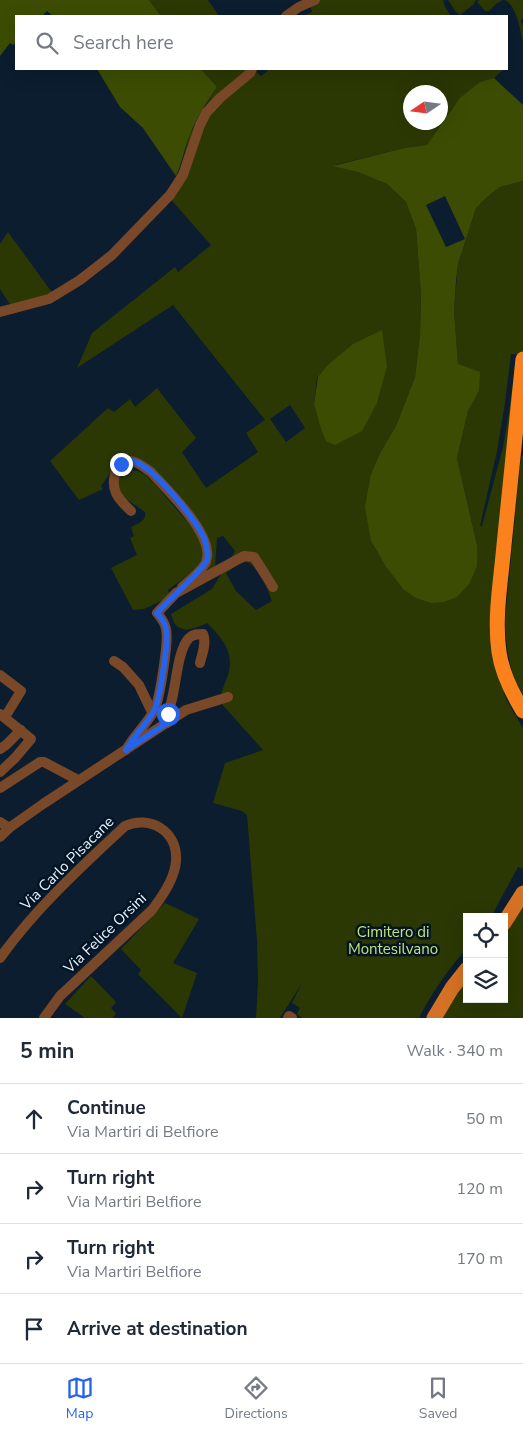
<!DOCTYPE html>
<html lang="en">
<head>
<meta charset="utf-8">
<style>
  body { margin:0; font-family:"Nunito Sans",sans-serif; background:#f2f2f3; color:#1f2937 }
  .controls { position:absolute; right:15px; bottom:15px; display:grid; overflow:hidden; border-radius:0px; box-shadow:0 5px 20px #0002 }
  .controls button { width:45px; height:45px; display:grid; place-items:center; padding:0; border:0; border-bottom:1px solid #e0e1e3; background:#fff; color:#1f2937; font:25px sans-serif }
  .compass { position:absolute; left:403px; top:85px; width:45px; height:45px; border-radius:50%; background:#fff; box-shadow:0 5px 20px #0002; rotate:257deg }
  .stop { position:absolute; width:15px; height:15px; margin:-11px; border:4px solid #2563eb; border-radius:50%; background:#fff }
  .stop.end { background:#2563eb; border-color:#fff; box-shadow:0 1px 5px #0008 }
  .list { margin:0; padding:0; list-style:none }
  h2 { display:flex; justify-content:space-between; align-items:center; height:65px; margin:0; padding:0 20px; font-size:21px }
  h2 small { font-size:16px; font-weight:400; color:#747a83 }
  .list li { display:grid; grid-template-columns:32px 1fr auto; gap:15px; align-items:center; box-sizing:border-box; height:70px; padding:0 20px; border-top:1px solid #e0e1e3 }
  .list b { display:block; font-size:19px; white-space:nowrap }
  .list p { margin:0; font-size:16px; white-space:nowrap; color:#747a83 }
  .list em { font-size:16px; font-style:normal; color:#747a83 }
  .icon { flex:none; width:28px; height:28px; fill:none; stroke:currentColor; stroke-width:2; stroke-linecap:round; stroke-linejoin:round }
  .map { position:relative; flex:none; width:523px; height:1018px; overflow:hidden }
  .search { position:absolute; background:#fff; box-shadow:0 5px 20px #0002; left:15px; right:15px; top:15px; height:55px; display:flex; align-items:center; gap:12px; box-sizing:border-box; padding:0 18px; border-radius:0px; color:#747a83; font-size:19px }
  .sheet { height:345px; background:#fff }
  nav { display:flex; justify-content:space-around; align-items:center; box-sizing:border-box; height:70px; border-top:1px solid #e0e1e3; background:#fff; font-size:14px; color:#747a83 }
  nav a { display:grid; justify-items:center; gap:2px }
  nav .on { color:#2563eb }
  .map>svg:first-child { display:block }
  .green { fill:#2b3804; fill-rule:evenodd }
  .forest { fill:#3c4d03; fill-rule:evenodd }
  .lines { fill:none; stroke-linecap:round; stroke-linejoin:round }
  .street { stroke:#784828; stroke-width:10 }
  .primary { stroke:#d57124; stroke-width:15 }
  .highway { stroke:#fa811b; stroke-width:15 }
  .route { stroke:#2563eb; stroke-width:6 }
  .labels { text-anchor:middle; dominant-baseline:central; stroke-width:5; stroke-linejoin:round; paint-order:stroke }
  .street-label { font-size:15px; fill:#e7f3fe; stroke:#041424 }
  .park-label { font-size:15px; fill:#c4e572; stroke:#041424 }
</style>
</head>
<body>
<div class="map">
<svg width="523" height="1018" viewBox="0 0 523 1018">
  <rect width="100%" height="100%" fill="#0b1d2e"/>
  <g class="green">
    <polygon points="149,0 208,0 219,16 161,16"/>
    <polygon points="308,0 443,0 445,7 451,16 303,16 312,12"/>
    <polygon points="448,0 476,0 473,5 460,15 456,12"/>
    <polygon points="479,0 503,0 497,3 489,11 485,11 477,2"/>
    <path d="M505,0H523V17L521,21L523,26V43C521,31 516,5 505,0Z"/>
    <path d="M201,69H253L261,76L270,69H504L494,78L480,82L427,145L404,148L335,165L358,172L387,184L406,202L416,229L421,293L420,335L415,377L396,426L380,453L371,474V541L386,567L403,589L477,545L457,458L468,411L479,391L458,365L454,311L458,264L476,208L486,198L500,187L523,181V354H511L505,403L497,451L480,526H482L503,447L509,412L516,358L499,679L507,701L523,728V869L518,867L491,917H467V948C448,970 432,992 419,1018H302L297,1014L300,1008L292,1003L302,983L280,1018H256L258,982L257,941L247,815L242,811L213,803L225,763L263,750L220,702C220,692 225,685 228,675C235,652 222,638 207,623C192,630 176,636 171,614L212,589L235,551L223,536L217,538L215,570L207,572L212,560V550L205,531L124,454L101,486L103,489L79,500L50,461L108,408L114,412L130,399L135,407L157,388L196,438L182,452L206,488L258,452L246,433L265,420L173,305L77,368L92,333L175,267L178,272L211,245L166,194L180,169L190,134L208,102L217,87ZM410,92H440V122H410ZM387,367L377,403L319,423L314,404L317,377ZM290,405L305,428L286,442L270,419ZM247,562C259,566 268,590 272,601L256,610L236,591L226,573L240,563Z"/>
    <polygon points="8,232 48,287 52,292 44,296 11,306 0,289 0,244"/>
    <path d="M523,455V694C508,672 506,645 505,619L521,457Z"/>
    <path d="M126,469L138,471L144,474L154,483L196,532L204,550L203,561L199,567L168,590L170,597L144,609L133,610L111,568L137,555L130,538L134,536L131,527C137,524 147,521 145,512L122,496L118,492V479L121,473Z"/>
    <polygon points="165,903 199,919 173,963 197,973 182,1018 138,974 141,970 121,949"/>
    <polygon points="523,905 523,1018 439,1018 467,975 467,999 504,999 504,930"/>
    <polygon points="91,976 116,1002 111,1008 116,1014 112,1018 85,1018 65,1004"/>
  </g>
  <g class="forest">
    <polygon points="0,0 149,0 161,16 53,16 47,11 42,16 16,16 16,42 13,45 10,43 0,56"/>
    <path d="M97,69H201L217,87C207,102 196,118 190,135C184,149 182,163 176,176L143,128L120,107Z"/>
    <path d="M494,78L523,105V181L500,187L486,198L476,208L458,264L456,281L454,311L458,364L480,372L479,391L468,411L457,458L477,545V566L469,584L457,597L444,602L431,603L414,597L403,589L386,567L371,541L365,507L371,474L380,453L396,426L415,377L420,335L421,294L416,229L406,202L387,184L358,172L333,166L404,148L427,145L460,98L480,82ZM445,196L465,239L446,247L426,205Z"/>
    <polygon points="382,330 387,367 377,403 362,431 335,445 326,441 319,423 314,404 318,377 328,365 353,344"/>
  </g>
  <g class="lines">
    <g class="street">
      <polyline points="286,16 299,7 315,0"/>
      <polyline points="0,312 49,299 80,280 112,255 170,195 183,175 200,125 206,113 220,98 250,73 252,69"/>
      <path d="M131,511C126,506 119,500 116,493C111,482 115,461 130,461C137,461 145,468 151,472C167,490 216,536 206,562C203,570 189,581 182,587"/>
      <polyline points="114,661 123,667 139,685 152,712"/>
      <polyline points="0,675 21,691 5,717"/>
      <polyline points="0,714 31,739 15,758 0,772"/>
      <path d="M167,723C168,714 170,707 172,699C176,684 178,649 189,638C193,634 198,634 203,634C207,643 202,654 200,663"/>
      <polyline points="0,749 6,745 21,730"/>
      <path d="M126,750C134,735 148,723 155,709C160,696 169,641 166,629C165,622 161,618 157,613L176,593L244,556L254,557L273,587"/>
      <polyline points="0,788 40,762 44,762 78,780"/>
      <polyline points="0,822 9,828"/>
      <polyline points="0,837 9,828 43,804 186,710 228,697"/>
      <path d="M0,958C35,909 81,867 125,826C150,815 178,831 176,861C175,878 162,897 152,910L60,996L44,1018"/>
      <polyline points="288,1018 289,1016 292,1018"/>
    </g>
    <g class="primary">
      <polyline points="504,923 523,893"/>
      <polyline points="434,1018 452,988 467,969"/>
    </g>
    <path class="highway" d="M523,359C517,421 510,483 504,545C501,580 494,617 499,652C502,673 512,693 523,711"/>
  </g>
  <g class="lines">
    <path class="route" d="M121,464C124,462 128,460 132,461C152,464 195,519 204,538C206,544 209,554 207,560C205,568 165,603 157,613C161,618 165,622 166,629C169,641 160,696 155,709C148,723 134,735 126,750L167,723L168,714"/>
  </g>
  <g class="labels">
    <g class="street-label">
      <text transform="translate(67 863) rotate(-45)">Via Carlo Pisacane</text>
      <text transform="translate(105 933) rotate(-44)">Via Felice Orsini</text>
    </g>
    <g class="park-label">
      <text x="393" y="932">Cimitero di<tspan x="393" dy="17">Montesilvano</tspan></text>
    </g>
  </g>
</svg>
<div class="controls">
<button><svg class="icon" aria-label="locate" viewBox="0 0 24 24"><circle cx="12" cy="12" r="6"/><path d="M12 2v4M12 18v4M2 12h4M18 12h4"/></svg></button>
<button><svg class="icon" aria-label="layers" viewBox="0 0 24 24"><path d="M12 4l9 5-9 5-9-5zM3 14l9 5 9-5"/></svg></button>
</div>
<svg class="compass" viewBox="-18 -18 36 36"><path d="M0-13l5 13h-10z" fill="#e53935"/><path d="M0 13l5-13h-10z" fill="#747a83"/></svg>
<div class="stop" style="left:168px;top:714px"></div>
<div class="stop end" style="left:121px;top:464px"></div>
<div class="search"><svg class="icon" aria-label="search" viewBox="0 0 24 24"><circle cx="10" cy="10" r="6"/><path d="M15 15l6 6"/></svg>Search here</div>
</div>
<section class="sheet">
<h2>5 min<small>Walk · 340 m</small></h2>
<ul class="list">
<li><svg class="icon" aria-label="ahead" viewBox="0 0 24 24"><path d="M12 20V5M6 11l6-6 6 6"/></svg><div><b>Continue</b><p>Via Martiri di Belfiore</p></div><em>50 m</em></li>
<li><svg class="icon" aria-label="right" viewBox="0 0 24 24"><path d="M7 20v-9h11M14 6l5 5-5 5"/></svg><div><b>Turn right</b><p>Via Martiri Belfiore</p></div><em>120 m</em></li>
<li><svg class="icon" aria-label="right" viewBox="0 0 24 24"><path d="M7 20v-9h11M14 6l5 5-5 5"/></svg><div><b>Turn right</b><p>Via Martiri Belfiore</p></div><em>170 m</em></li>
<li><svg class="icon" aria-label="arrive" viewBox="0 0 24 24"><path d="M6 21V4h12l-3 4 3 4H6"/></svg><div><b>Arrive at destination</b></div></li>
</ul>
</section>
<nav>
<a class="on"><svg class="icon" aria-label="map" viewBox="0 0 24 24"><path d="M3 6l6-2 6 2 6-2v14l-6 2-6-2-6 2zM9 4v14M15 6v14"/></svg>Map</a>
<a><svg class="icon" aria-label="directions" viewBox="0 0 24 24"><path d="M12 3l9 9-9 9-9-9zM9 14v-3h6M13 9l2 2-2 2"/></svg>Directions</a>
<a><svg class="icon" aria-label="saved" viewBox="0 0 24 24"><path d="M7 4h10v16l-5-4-5 4z"/></svg>Saved</a>
</nav>
</body>
</html>
